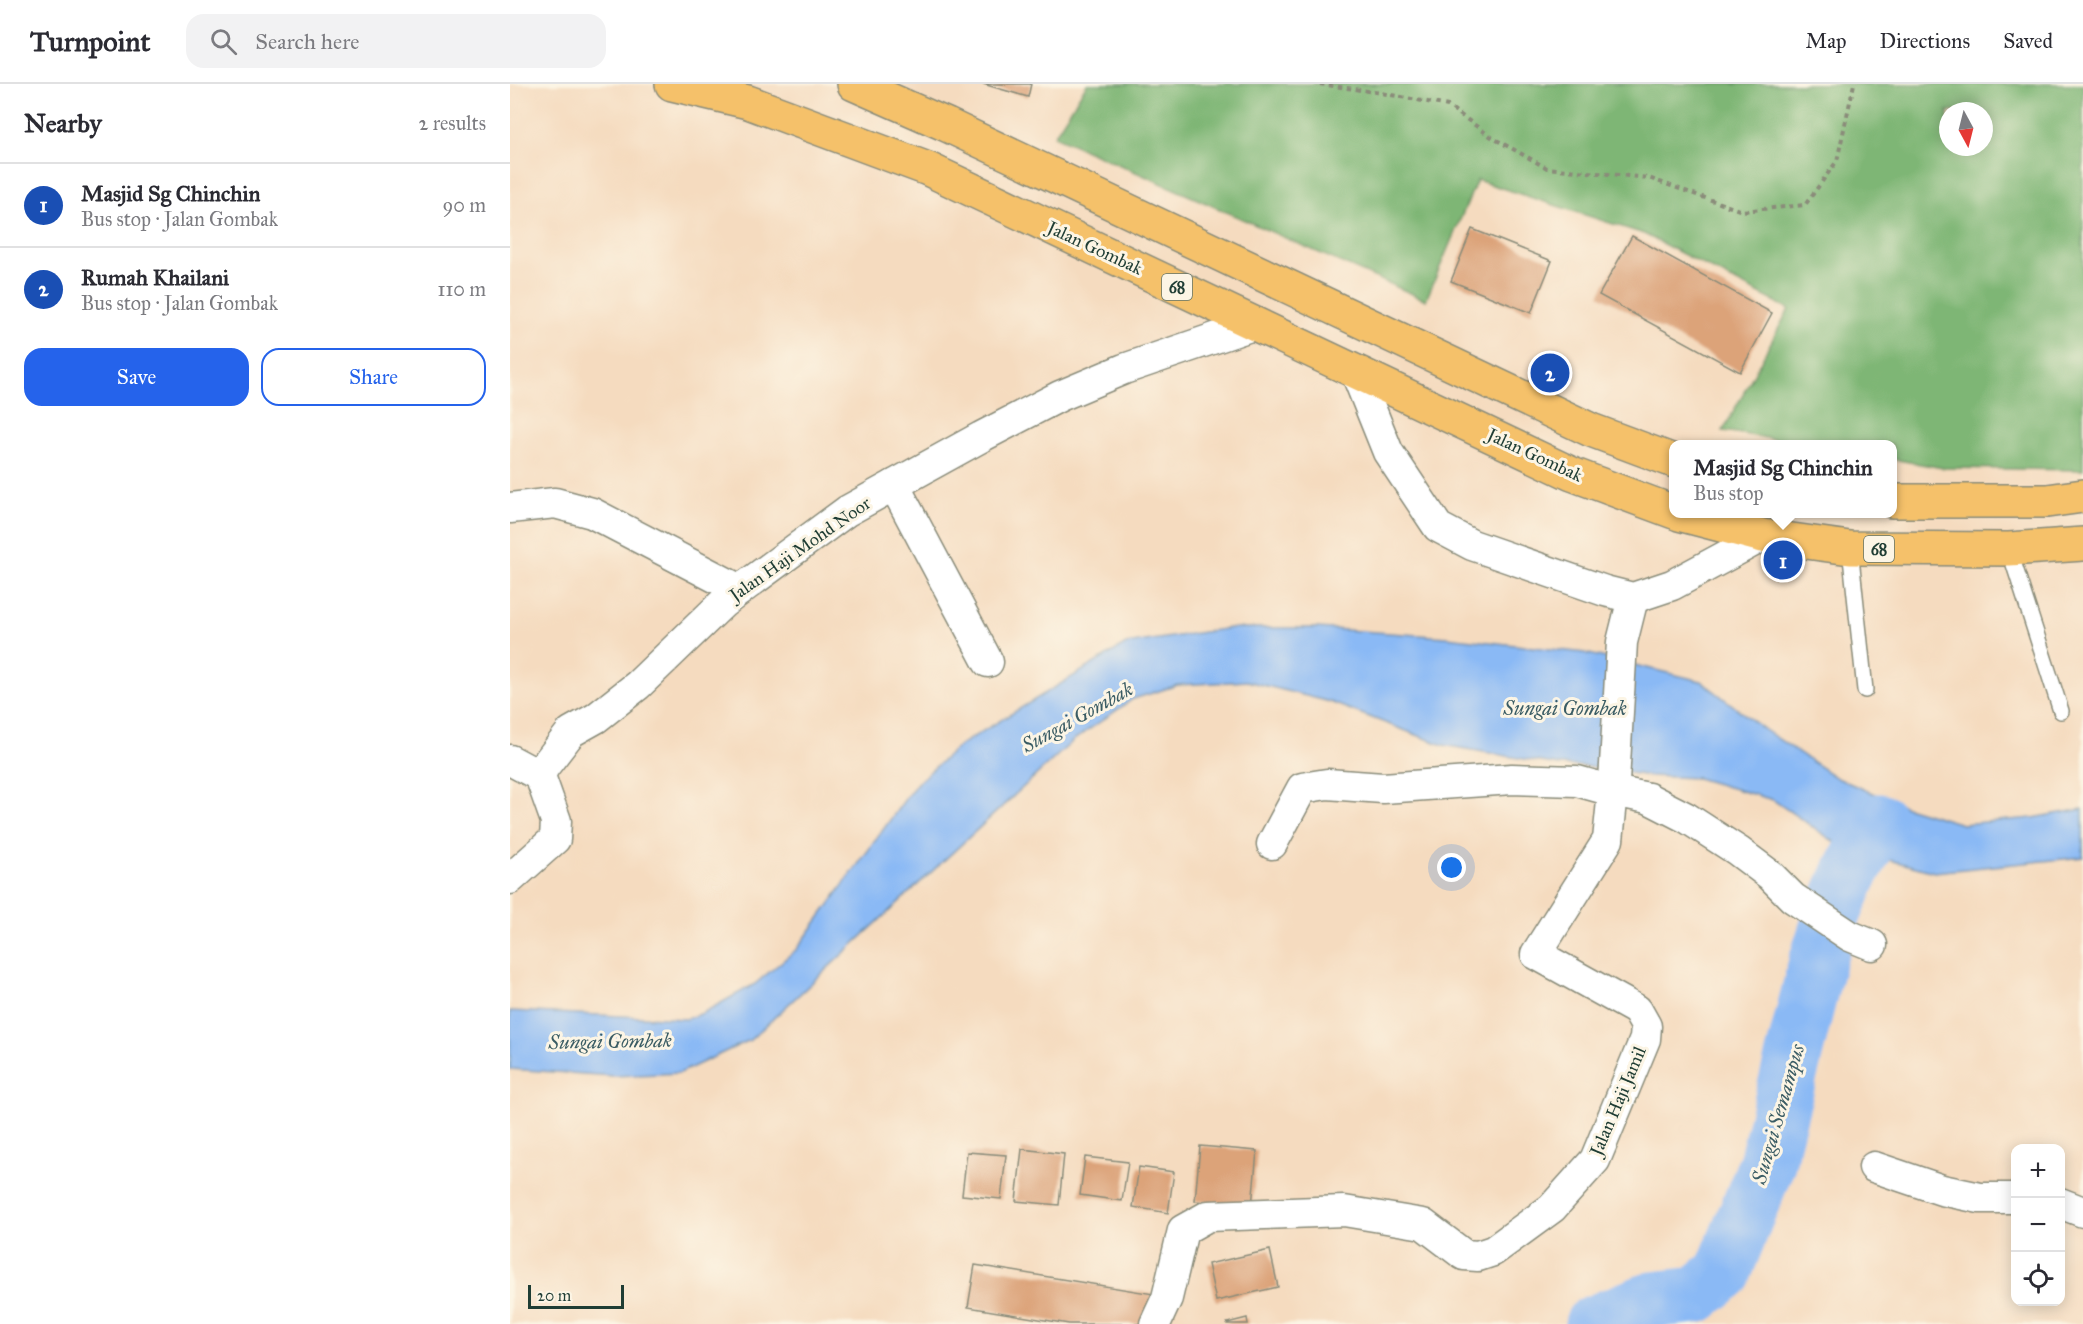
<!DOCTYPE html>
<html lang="en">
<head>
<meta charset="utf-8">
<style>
  body { margin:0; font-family:"IM FELL Great Primer",serif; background:#f2f2f3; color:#2b2b33 }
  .controls { position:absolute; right:18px; bottom:18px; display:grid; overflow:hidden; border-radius:12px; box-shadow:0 3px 15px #0003 }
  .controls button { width:54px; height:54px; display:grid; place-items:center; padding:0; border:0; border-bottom:2px solid #e1e1e2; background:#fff; color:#2b2b33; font:30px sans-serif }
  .compass { position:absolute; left:1429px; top:18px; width:54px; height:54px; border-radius:50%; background:#fff; box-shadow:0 3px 15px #0003; rotate:173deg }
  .scale { position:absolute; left:18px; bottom:15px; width:96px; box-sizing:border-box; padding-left:6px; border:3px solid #1f3d34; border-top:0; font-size:16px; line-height:21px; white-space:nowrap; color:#1f3d34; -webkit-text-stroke:4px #fcf5e5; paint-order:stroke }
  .you { position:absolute; left:942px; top:784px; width:21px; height:21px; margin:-15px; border:4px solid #fff; border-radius:50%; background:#1a73e8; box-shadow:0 0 0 9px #1a73e833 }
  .badge { display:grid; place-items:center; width:39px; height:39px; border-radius:50%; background:#2563eb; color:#fff; font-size:20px; font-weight:700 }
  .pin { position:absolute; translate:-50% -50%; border:3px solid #fff; box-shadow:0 2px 6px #0006 }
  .popup { position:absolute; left:1159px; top:356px; width:228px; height:78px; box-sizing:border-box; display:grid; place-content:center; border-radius:12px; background:#fff; filter:drop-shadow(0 2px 4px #0005); font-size:20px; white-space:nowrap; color:#7c7c81 }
  .popup b { font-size:22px; color:#2b2b33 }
  .popup::after { content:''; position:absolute; left:50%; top:100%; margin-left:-12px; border:12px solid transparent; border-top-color:#fff }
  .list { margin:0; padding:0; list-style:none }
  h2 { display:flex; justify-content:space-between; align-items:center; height:78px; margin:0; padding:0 24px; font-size:26px }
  h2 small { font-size:20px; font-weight:400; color:#7c7c81 }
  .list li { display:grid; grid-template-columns:39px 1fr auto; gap:18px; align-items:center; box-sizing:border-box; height:84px; padding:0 24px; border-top:2px solid #e1e1e2 }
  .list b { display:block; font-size:22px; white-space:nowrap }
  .list p { margin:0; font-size:20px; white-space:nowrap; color:#7c7c81 }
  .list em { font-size:20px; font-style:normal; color:#7c7c81 }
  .actions { display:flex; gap:12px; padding:18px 24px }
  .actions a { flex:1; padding:14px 0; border:2px solid #2563eb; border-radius:18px; text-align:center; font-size:21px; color:#2563eb }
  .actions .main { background:#2563eb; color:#fff }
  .icon { flex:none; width:33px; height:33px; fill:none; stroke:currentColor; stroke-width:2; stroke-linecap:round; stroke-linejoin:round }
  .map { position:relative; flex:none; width:1573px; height:1240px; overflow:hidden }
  header { display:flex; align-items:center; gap:36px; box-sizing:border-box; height:84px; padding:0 30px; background:#fff; border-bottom:2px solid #e1e1e2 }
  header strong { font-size:28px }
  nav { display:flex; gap:33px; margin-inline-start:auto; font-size:21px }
  .search { width:420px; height:54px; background:#f2f2f3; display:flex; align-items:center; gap:15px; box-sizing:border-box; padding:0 21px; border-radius:18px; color:#7c7c81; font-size:22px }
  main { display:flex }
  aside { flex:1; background:#fff }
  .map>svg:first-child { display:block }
  .forest { fill:#7eb674; stroke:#4e7a54; stroke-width:1.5; fill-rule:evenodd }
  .water { fill:#8ab9f5; stroke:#547b94; stroke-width:1.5 }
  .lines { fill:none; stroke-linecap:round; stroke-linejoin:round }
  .river { stroke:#8ab9f5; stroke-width:57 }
  .building { fill:#dca379 }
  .service-casing { stroke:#8a8c7a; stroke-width:18 }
  .minor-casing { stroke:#8a8c7a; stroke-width:33 }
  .primary-casing { stroke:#8a8c7a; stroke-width:36 }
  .path { stroke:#8a8c7a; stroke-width:4; stroke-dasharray:4.5 4.5; stroke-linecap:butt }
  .service { stroke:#fff; stroke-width:15 }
  .minor { stroke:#fff; stroke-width:30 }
  .primary { stroke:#f5c16b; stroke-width:33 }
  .labels { text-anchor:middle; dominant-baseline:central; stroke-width:6; stroke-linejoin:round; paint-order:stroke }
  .shield { fill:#fcf5e5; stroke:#617469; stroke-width:1.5 }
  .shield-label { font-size:16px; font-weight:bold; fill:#1f3d34 }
  .street-label { font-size:18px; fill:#1f3d34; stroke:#fcf5e5 }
  .water-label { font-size:20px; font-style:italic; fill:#3a5c64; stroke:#fcf5e5 }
</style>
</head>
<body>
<header>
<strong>Turnpoint</strong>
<div class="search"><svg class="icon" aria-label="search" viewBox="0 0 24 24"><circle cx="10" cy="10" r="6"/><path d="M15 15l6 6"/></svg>Search here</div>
<nav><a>Map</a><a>Directions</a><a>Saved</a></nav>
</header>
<main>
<aside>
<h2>Nearby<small>2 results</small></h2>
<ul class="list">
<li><span class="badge" style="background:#1a4fb4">1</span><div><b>Masjid Sg Chinchin</b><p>Bus stop · Jalan Gombak</p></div><em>90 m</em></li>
<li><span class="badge" style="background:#1a4fb4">2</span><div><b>Rumah Khailani</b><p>Bus stop · Jalan Gombak</p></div><em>110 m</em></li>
</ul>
<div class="actions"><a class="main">Save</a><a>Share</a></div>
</aside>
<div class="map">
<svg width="1573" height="1240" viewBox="0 0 1573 1240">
  <rect width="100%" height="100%" fill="#fcf5e5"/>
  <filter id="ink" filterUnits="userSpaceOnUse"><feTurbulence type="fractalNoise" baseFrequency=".0167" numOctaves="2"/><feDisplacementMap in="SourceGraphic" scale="12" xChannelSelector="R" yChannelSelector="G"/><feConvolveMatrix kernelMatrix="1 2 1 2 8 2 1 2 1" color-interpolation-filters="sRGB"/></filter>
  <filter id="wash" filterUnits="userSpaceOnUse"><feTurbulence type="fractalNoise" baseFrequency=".008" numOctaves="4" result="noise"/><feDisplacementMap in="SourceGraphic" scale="24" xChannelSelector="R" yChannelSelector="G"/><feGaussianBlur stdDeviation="1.35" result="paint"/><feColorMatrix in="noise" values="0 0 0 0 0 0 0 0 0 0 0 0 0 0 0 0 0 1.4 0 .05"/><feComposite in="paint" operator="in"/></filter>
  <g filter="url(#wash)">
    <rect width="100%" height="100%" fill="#f5dbbf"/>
    <path class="forest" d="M577,0H1573V386L1433,384L1383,375L1382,360H1293L1213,347L1279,225L1134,150L967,96L916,216L544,52ZM1438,27H1474V63H1438Z"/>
    <polygon class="water" points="720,544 807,544 937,553 1075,569 1191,597 1255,646 1327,694 1396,723 1452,740 1523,734 1573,725 1573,773 1424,788 1332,763 1263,716 1187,694 1139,692 1082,683 1049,681 933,661 820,618 737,597 668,601 623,615 564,656 240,956 170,989 104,992 0,985 0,927 176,935 193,929 245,900 287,865 406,700 450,661 616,560"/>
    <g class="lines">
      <polyline class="river" points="1083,1240 1142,1216 1186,1211 1213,1189 1257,1079 1307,878 1320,837 1339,792 1369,738"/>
    </g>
    <g id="blocks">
      <g class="building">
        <polygon points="473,0 521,0 518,13"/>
        <polygon points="962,145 1042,177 1021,229 941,197"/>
        <polygon points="1122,152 1262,229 1230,288 1089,211"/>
        <polygon points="690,1062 747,1067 742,1122 685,1117"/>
        <polygon points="512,1065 554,1070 549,1121 506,1117"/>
        <polygon points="457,1068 496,1071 491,1115 452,1111"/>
        <polygon points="575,1073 618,1078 612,1117 570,1111"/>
        <polygon points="629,1083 664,1088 658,1129 623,1123"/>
        <polygon points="760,1166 768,1203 706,1217 698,1180"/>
        <polygon points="465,1181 644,1210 639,1240 559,1240 458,1223"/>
        <polygon points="737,1234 738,1240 717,1240 717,1239"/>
      </g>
    </g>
  </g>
  <g filter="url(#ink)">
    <use href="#blocks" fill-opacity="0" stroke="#8a8c7a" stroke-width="1.5"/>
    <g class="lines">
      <defs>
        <g id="service">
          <polyline points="1340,464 1355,606"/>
          <polyline points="1499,465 1551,627"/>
        </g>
        <g id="minor">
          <polyline points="845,286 878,368 928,443 962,461 1095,507 1123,514 1162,501 1253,452"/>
          <polyline points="384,401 478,578"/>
          <polyline points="0,424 45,419 82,429 230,506"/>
          <polyline points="0,676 30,692"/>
          <polyline points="762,760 792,704 817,700 873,704 1002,695 1067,697 1103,707 1138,714 1177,734 1228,767 1260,791 1283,814 1340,852 1362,861"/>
          <polyline points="0,795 45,755 46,737 30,692 34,683 61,648 86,634 128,601 213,519 230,506 337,427 471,353 550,312 614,285 746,240"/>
          <polyline points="1364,1083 1432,1106 1470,1114 1506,1114"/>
          <polyline points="1550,1119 1573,1128"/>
          <polyline points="645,1240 657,1214 673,1146 698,1132 834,1127 913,1140 954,1171 968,1172 983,1167 1042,1124 1085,1076 1135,955 1136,942 1127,926 1026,870 1098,756 1104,698 1112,558 1123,514"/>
        </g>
        <g id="primary">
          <polyline points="162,0 238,18 418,85 1062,390 1164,428"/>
          <polyline points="344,0 437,41 1081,346 1164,377"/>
          <polyline points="1382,417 1537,417 1573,412"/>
          <polyline points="1169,430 1253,452 1340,464 1499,465 1573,460"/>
        </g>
      </defs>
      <use href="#service" class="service-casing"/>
      <use href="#minor" class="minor-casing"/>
      <use href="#primary" class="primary-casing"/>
      <polyline class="path" points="810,0 871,9 938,22 983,54 1037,84 1139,94 1232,127 1295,121 1327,77 1344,0"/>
      <use href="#service" class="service"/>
      <use href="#minor" class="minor"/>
      <use href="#primary" class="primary"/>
    </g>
  </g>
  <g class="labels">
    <g class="shield">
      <rect x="652" y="190" width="30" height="26" rx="4.5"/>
      <rect x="1354" y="452" width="30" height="26" rx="4.5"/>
    </g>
    <g class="shield-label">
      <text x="667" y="203">68</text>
      <text x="1369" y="465">68</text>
    </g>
    <g class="street-label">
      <text transform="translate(585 164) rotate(25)">Jalan Gombak</text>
      <text transform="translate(1025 371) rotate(25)">Jalan Gombak</text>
      <text transform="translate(290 465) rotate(-35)">Jalan Haji Mohd Noor</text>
      <text transform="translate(1108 1017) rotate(-67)">Jalan Haji Jamil</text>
    </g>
    <g class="water-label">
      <text x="1055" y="624">Sungai Gombak</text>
      <text transform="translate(567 633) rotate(-29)">Sungai Gombak</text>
      <text transform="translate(100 957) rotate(-1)">Sungai Gombak</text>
      <text transform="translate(1268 1030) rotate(-74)">Sungai Semampus</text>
    </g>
  </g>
</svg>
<div class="controls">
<button>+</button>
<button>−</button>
<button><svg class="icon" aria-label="locate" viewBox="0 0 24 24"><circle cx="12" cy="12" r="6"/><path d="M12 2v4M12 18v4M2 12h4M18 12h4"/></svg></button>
</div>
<svg class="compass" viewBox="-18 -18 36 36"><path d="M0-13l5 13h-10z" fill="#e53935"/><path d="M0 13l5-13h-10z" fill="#7c7c81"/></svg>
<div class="scale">20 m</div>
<div class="you"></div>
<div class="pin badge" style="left:1273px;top:476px;background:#1a4fb4">1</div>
<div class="popup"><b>Masjid Sg Chinchin</b>Bus stop</div>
<div class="pin badge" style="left:1040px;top:289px;background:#1a4fb4">2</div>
</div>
</main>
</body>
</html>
